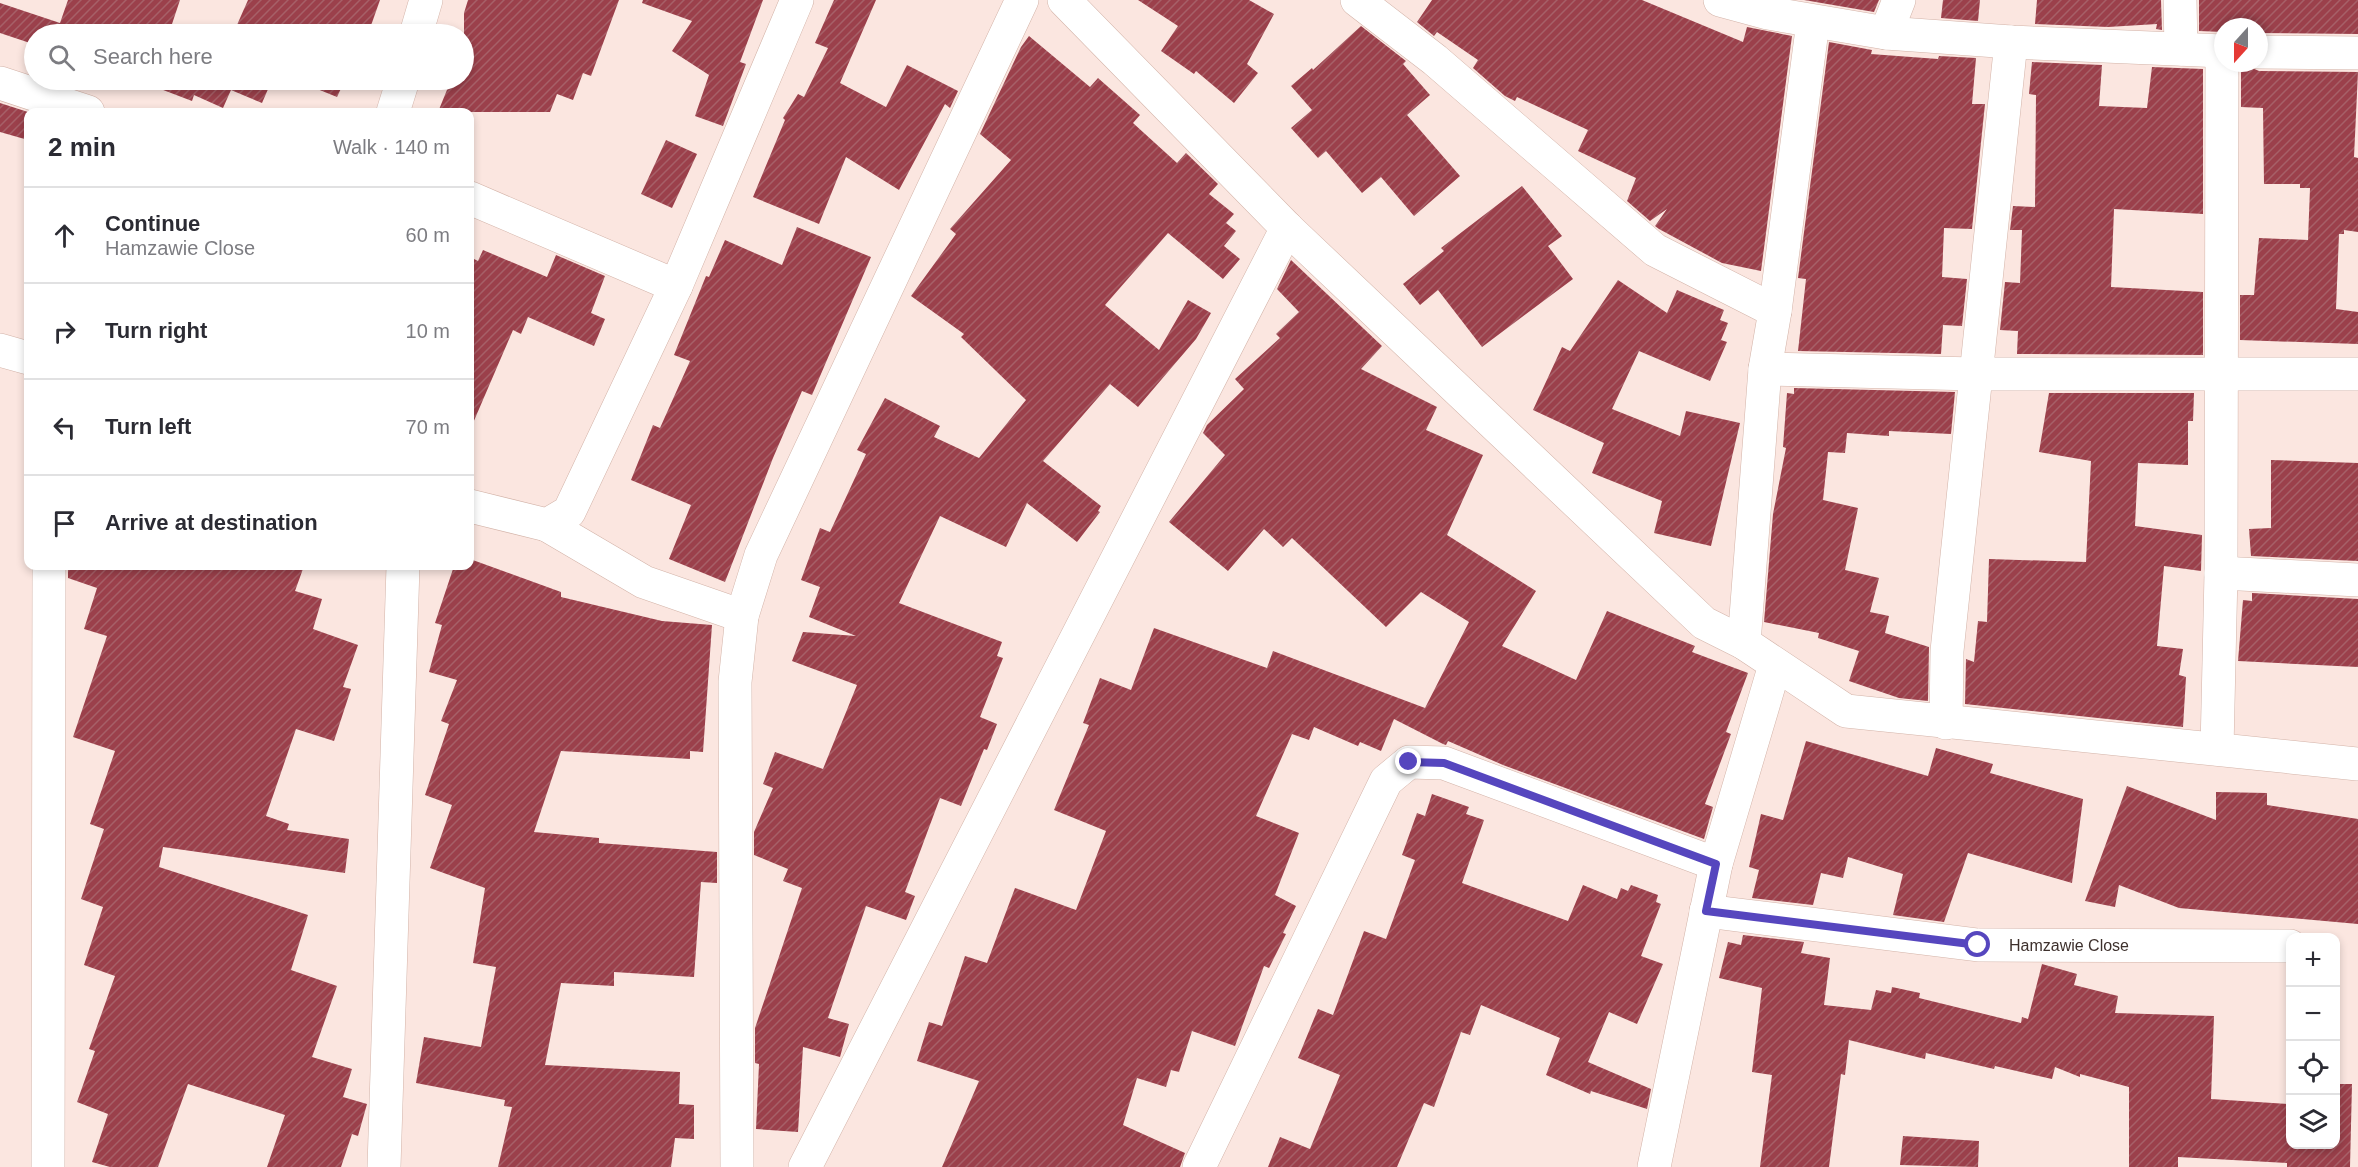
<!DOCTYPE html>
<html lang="en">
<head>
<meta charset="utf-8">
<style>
  body { margin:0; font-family:Arial,sans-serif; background:#f7f7f7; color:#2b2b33 }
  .controls { position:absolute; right:18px; bottom:18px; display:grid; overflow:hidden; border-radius:12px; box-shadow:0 3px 9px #0003 }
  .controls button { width:54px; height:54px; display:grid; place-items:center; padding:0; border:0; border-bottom:2px solid #e1e1e2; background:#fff; color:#2b2b33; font:30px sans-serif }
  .compass { position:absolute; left:2214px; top:18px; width:54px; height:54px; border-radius:50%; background:#fff; box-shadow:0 3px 9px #0003; rotate:201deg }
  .stop { position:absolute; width:18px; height:18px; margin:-14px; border:4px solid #5646be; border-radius:50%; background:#fff }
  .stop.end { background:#5646be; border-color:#fff; box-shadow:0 2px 6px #0008 }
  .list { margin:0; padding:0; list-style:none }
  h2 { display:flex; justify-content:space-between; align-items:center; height:78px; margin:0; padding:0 24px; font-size:26px }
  h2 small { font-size:20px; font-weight:400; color:#7c7c81 }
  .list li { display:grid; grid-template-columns:39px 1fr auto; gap:18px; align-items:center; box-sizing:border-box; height:96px; padding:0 24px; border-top:2px solid #e1e1e2 }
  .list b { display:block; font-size:22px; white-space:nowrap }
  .list p { margin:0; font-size:20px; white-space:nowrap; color:#7c7c81 }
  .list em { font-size:20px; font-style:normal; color:#7c7c81 }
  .icon { flex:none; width:33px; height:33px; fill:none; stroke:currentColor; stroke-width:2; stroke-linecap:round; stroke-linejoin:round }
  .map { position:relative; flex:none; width:2358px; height:1167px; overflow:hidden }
  .search { position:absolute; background:#fff; box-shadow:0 3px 9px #0003; left:24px; top:24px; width:450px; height:66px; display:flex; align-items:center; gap:15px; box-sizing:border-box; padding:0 21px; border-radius:33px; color:#7c7c81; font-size:22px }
  .panel { position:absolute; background:#fff; box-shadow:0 3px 9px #0003; left:24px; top:108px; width:450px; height:462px; border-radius:12px }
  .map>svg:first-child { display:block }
  .building { fill:url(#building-hatch) }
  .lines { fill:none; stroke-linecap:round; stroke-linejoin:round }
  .minor-casing { stroke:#d3b3a8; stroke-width:34 }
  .minor { stroke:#fff; stroke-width:33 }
  .route { stroke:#5646be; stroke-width:8 }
  .labels { text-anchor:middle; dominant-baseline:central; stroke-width:6; stroke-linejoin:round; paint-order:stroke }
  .street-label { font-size:16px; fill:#3d302c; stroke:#fff }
</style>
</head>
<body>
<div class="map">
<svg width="2358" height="1167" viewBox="0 0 2358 1167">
  <defs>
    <pattern id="building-hatch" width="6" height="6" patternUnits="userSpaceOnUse" patternTransform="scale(1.5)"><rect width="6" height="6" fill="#9b404b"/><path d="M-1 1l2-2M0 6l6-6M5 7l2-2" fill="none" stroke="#a66068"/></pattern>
  </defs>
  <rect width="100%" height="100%" fill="#fbe6e0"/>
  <g class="building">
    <polygon points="68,0 180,0 172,24 194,34 34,34 34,40 31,39 30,43 0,33 0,3 60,23"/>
    <polygon points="248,0 380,0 368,34 233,34"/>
    <polygon points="468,0 619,0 591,76 583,73 573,100 557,94 550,112 438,112 451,80 464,80 464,13"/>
    <polygon points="643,0 763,0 740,62 746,64 723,126 695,116 709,75 672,51 692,21 642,3"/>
    <polygon points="834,0 876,0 840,83 886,107 907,65 958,91 950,108 945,104 899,190 846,157 819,224 753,197 785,120 783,118 798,94 804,97 828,48 815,43"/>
    <polygon points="1138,0 1249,0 1274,14 1247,64 1258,73 1234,103 1196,71 1194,74 1161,51 1178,26"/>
    <polygon points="1432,0 1642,0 1743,42 1747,27 1792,36 1761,271 1722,263 1659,229 1655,226 1667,209 1650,221 1627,201 1636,178 1578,151 1588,130 1517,97 1515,101 1505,96 1473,68 1478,60 1437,32 1434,36 1417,22"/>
    <polygon points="1804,0 1879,0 1874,12"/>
    <polygon points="1943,0 1980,0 1978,21 1941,18"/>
    <polygon points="2037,0 2161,0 2162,30 2156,29 2157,24 2108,27 2035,24"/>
    <polygon points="2199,0 2358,0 2358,34 2259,33 2259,27 2223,27 2223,32 2199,31"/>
    <polygon points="1361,26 1406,61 1403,64 1430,95 1407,115 1460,176 1414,216 1381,177 1362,193 1326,151 1318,158 1291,128 1312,110 1291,86 1312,68 1313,70"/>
    <polygon points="1029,36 1090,87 1098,78 1140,115 1133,123 1177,163 1186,153 1218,184 1209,194 1234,214 1226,223 1236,231 1224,246 1240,259 1223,279 1168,233 1105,305 1159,350 1188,300 1211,313 1196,339 1138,407 1110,384 1043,461 1101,506 1098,511 1100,512 1077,542 1027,503 1006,547 940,516 899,603 1002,642 997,656 1003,658 980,717 997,724 987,750 984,749 961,806 940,798 905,892 915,896 906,920 866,906 828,1018 849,1024 840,1057 803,1047 798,1132 756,1129 759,1064 755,1063 755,1028 802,888 783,881 788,869 754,855 754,832 773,788 763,784 775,752 823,769 857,685 792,661 803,632 856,636 809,617 820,587 801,580 820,528 830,532 866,454 857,450 885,398 940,426 934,437 979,458 1026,400 961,337 964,334 911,296 956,234 950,229 1011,160 980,134 1021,47"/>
    <polygon points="1829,42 1872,50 1871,54 1938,59 1939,56 1976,58 1972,104 1985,104 1972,229 1944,228 1942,277 1967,279 1962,326 1943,325 1941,354 1798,351 1806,279 1798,278"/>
    <polygon points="2032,62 2102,65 2099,106 2147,108 2152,67 2203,69 2203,214 2114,209 2111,287 2203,292 2203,355 2017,354 2018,331 2000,330 2005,282 2020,283 2022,230 2010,230 2013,206 2035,207 2036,95 2029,94"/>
    <polygon points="2241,63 2259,71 2358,72 2354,157 2358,158 2358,232 2344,230 2344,234 2339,234 2336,309 2358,312 2358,344 2240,340 2240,295 2254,295 2259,238 2308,240 2310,188 2300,188 2300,184 2264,184 2263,108 2241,107"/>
    <polygon points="137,80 272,80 262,103 231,90 223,108 194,95 192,101"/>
    <polygon points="295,80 345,80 337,97"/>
    <polygon points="0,103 28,112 28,140 0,132"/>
    <polygon points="666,140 697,154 672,208 641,194"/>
    <polygon points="1522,186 1562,236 1548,246 1573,279 1482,347 1438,290 1420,305 1403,284 1444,251 1441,248"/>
    <polygon points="797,227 871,257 812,395 802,391 773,458 725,582 669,559 691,505 631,480 653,425 660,428 690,361 674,355 706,276 709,277 725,240 782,265"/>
    <polygon points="483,250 547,277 556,255 605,276 591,313 605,319 594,346 528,317 521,334 513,330 470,430 470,257 478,261"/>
    <polygon points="1291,260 1382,346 1361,369 1437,407 1426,430 1483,455 1447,535 1536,591 1502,646 1576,680 1607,611 1695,646 1692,652 1748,673 1726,732 1731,734 1705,804 1713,807 1704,839 1503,765 1448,741 1446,745 1443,744 1394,719 1381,751 1360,742 1358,746 1314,727 1309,740 1292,734 1256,816 1299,833 1275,895 1296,906 1283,933 1286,934 1269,968 1264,966 1235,1046 1192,1031 1179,1072 1171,1070 1166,1087 1137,1078 1123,1125 1185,1153 1180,1167 942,1167 979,1081 917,1061 929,1022 942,1026 965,956 987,963 1015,888 1076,910 1106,831 1054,810 1089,725 1083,723 1100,678 1131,690 1154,628 1267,668 1273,651 1425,708 1469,622 1421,592 1386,627 1292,538 1283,547 1264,529 1228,571 1169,522 1225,455 1203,433 1207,425 1244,389 1235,379 1280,338 1276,334 1299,312 1277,289"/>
    <polygon points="1618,280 1667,313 1677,290 1724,310 1720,320 1728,323 1721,340 1727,342 1710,381 1639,351 1612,409 1680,436 1686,411 1740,423 1711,546 1654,533 1662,501 1592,473 1604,443 1533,410 1562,347 1570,351"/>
    <polygon points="1794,388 1955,392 1951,434 1889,431 1889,436 1847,433 1845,453 1828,452 1823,500 1858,508 1845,570 1879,578 1870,612 1889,616 1885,633 1929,647 1928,701 1899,698 1849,681 1859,651 1818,638 1819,633 1764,622 1773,514 1786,448 1783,447 1787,393 1794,394"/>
    <polygon points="2049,393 2194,393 2193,421 2188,421 2188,465 2138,463 2135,526 2202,535 2201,571 2164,566 2157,646 2183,649 2179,675 2186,677 2183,727 1965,704 1966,659 1974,662 1978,621 1987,622 1989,559 2086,562 2091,461 2039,452"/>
    <polygon points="2271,460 2358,463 2358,561 2251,556 2249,529 2271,528"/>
    <polygon points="470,559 561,592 561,597 662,621 712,625 703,752 690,751 690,759 561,751 534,832 599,838 599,843 717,852 717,883 701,882 694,977 614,972 614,986 561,983 545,1065 680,1072 679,1104 694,1105 694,1139 675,1138 671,1167 498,1167 512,1107 504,1106 505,1100 416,1083 424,1037 481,1047 496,967 473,963 485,888 430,868 452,805 425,795 449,724 441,721 457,680 429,672 442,625 435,623 454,566 470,566"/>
    <polygon points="68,566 304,566 295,591 322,599 313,629 358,645 343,687 351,689 334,741 296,729 266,816 289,824 287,830 349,839 345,873 163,847 159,867 308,915 291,970 337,986 312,1057 352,1069 343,1097 367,1104 358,1136 352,1134 341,1167 267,1167 285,1115 188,1084 158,1167 110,1167 92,1162 108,1114 77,1102 95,1051 89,1049 115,976 84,965 103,907 81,899 104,829 90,824 115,751 73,737 107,636 84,629 97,588 68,578"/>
    <polygon points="2252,593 2358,599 2358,667 2238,661 2243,600 2252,601"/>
    <polygon points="1806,741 1928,776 1936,748 1993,764 1990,773 2083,799 2072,883 1968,853 1944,922 1893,915 1903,874 1848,857 1843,878 1821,873 1813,905 1752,898 1759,870 1749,867 1761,814 1783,820"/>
    <polygon points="2127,786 2216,820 2216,792 2267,793 2267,805 2358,819 2358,924 2179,908 2119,885 2115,907 2085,901"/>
    <polygon points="1432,794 1469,807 1466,814 1484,820 1462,883 1568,921 1583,885 1617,899 1621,888 1628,891 1631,885 1658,895 1656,902 1661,904 1641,956 1663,964 1637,1024 1609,1012 1588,1062 1651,1089 1647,1109 1591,1091 1590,1094 1546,1075 1560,1038 1481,1005 1470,1035 1461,1032 1434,1107 1424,1103 1397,1167 1268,1167 1280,1137 1310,1149 1340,1075 1298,1058 1318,1009 1333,1015 1364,931 1386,939 1415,860 1402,855 1417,813 1425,816"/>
    <polygon points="1743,935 1804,942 1801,953 1830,958 1824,1005 1871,1010 1876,990 1891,993 1892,987 1920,993 1919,998 2021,1023 2022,1017 2028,1019 2042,964 2077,974 2074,985 2118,996 2115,1013 2214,1016 2211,1099 2288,1104 2288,1083 2290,1083 2290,1144 2336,1144 2336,1084 2352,1084 2350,1167 2287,1167 2287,1163 2178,1157 2178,1167 2129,1167 2129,1087 2080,1074 2080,1077 2055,1067 2052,1079 1995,1066 1994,1069 1926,1053 1925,1059 1849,1040 1845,1075 1841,1074 1829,1167 1760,1167 1772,1075 1752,1072 1762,988 1719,978 1728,942 1741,945"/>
    <polygon points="1903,1136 1979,1141 1978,1167 1900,1165"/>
  </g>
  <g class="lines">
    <defs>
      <g id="minor">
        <polyline points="1064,0 1287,228 1704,623 1744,643 1846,711 2358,764"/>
        <polyline points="1357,0 1435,60 1655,250 1775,311"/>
        <polyline points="1720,0 1768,13 1886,33 2011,42 2223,51"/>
        <polyline points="2180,0 2181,49"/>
        <polyline points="1886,33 1899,0"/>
        <polyline points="416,34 426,0"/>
        <polyline points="2259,52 2358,53"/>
        <polyline points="0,83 88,112"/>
        <polyline points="393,112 403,80"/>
        <polyline points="470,198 676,286"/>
        <polyline points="0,350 28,358"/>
        <polyline points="1765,369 1975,374 2358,374"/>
        <polyline points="470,506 547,525 569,512 676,286 797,0"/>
        <polyline points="547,525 644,582 742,616"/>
        <polyline points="2221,573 2358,580"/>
        <polyline points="1744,643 1765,369 1775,311 1813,22"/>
        <polyline points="1946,723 1947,651 2011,42"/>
        <polyline points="2217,749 2221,573 2222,51"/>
        <polyline points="1706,911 1978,945 2290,946"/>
        <polyline points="48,1167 49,566"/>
        <polyline points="384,1167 403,566"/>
        <polyline points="737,1167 735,682 742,616 761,555 1022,0"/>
        <polyline points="805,1167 1287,228"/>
        <polyline points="1199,1167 1386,781 1409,762 1444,763 1716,864"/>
        <polyline points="1654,1167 1716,864 1775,665"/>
      </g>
    </defs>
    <use href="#minor" class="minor-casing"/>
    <use href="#minor" class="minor"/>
  </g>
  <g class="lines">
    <polyline class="route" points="1409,762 1444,763 1716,864 1706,911 1978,945"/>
  </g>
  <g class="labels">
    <g class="street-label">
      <text x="2069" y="945">Hamzawie Close</text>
    </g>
  </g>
</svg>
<div class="controls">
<button>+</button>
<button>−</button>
<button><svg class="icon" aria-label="locate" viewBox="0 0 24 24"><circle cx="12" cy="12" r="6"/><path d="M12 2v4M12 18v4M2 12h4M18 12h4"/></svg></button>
<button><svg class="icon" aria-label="layers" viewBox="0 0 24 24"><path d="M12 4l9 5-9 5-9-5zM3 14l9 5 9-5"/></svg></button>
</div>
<svg class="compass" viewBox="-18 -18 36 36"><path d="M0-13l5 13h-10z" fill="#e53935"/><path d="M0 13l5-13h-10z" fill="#7c7c81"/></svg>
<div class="stop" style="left:1978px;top:945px"></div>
<div class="stop end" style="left:1409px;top:762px"></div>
<div class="search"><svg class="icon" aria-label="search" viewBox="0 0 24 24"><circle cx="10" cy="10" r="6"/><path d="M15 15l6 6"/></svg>Search here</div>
<section class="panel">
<h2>2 min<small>Walk · 140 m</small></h2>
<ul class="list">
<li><svg class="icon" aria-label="ahead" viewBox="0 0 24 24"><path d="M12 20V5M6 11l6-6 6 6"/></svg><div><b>Continue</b><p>Hamzawie Close</p></div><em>60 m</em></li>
<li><svg class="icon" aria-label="right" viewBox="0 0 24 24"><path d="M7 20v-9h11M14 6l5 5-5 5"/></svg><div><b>Turn right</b></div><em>10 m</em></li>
<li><svg class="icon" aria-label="left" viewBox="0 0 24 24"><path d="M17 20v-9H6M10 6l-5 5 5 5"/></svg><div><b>Turn left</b></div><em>70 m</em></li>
<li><svg class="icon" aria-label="arrive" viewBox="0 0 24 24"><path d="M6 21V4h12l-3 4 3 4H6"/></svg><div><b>Arrive at destination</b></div></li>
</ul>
</section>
</div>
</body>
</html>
